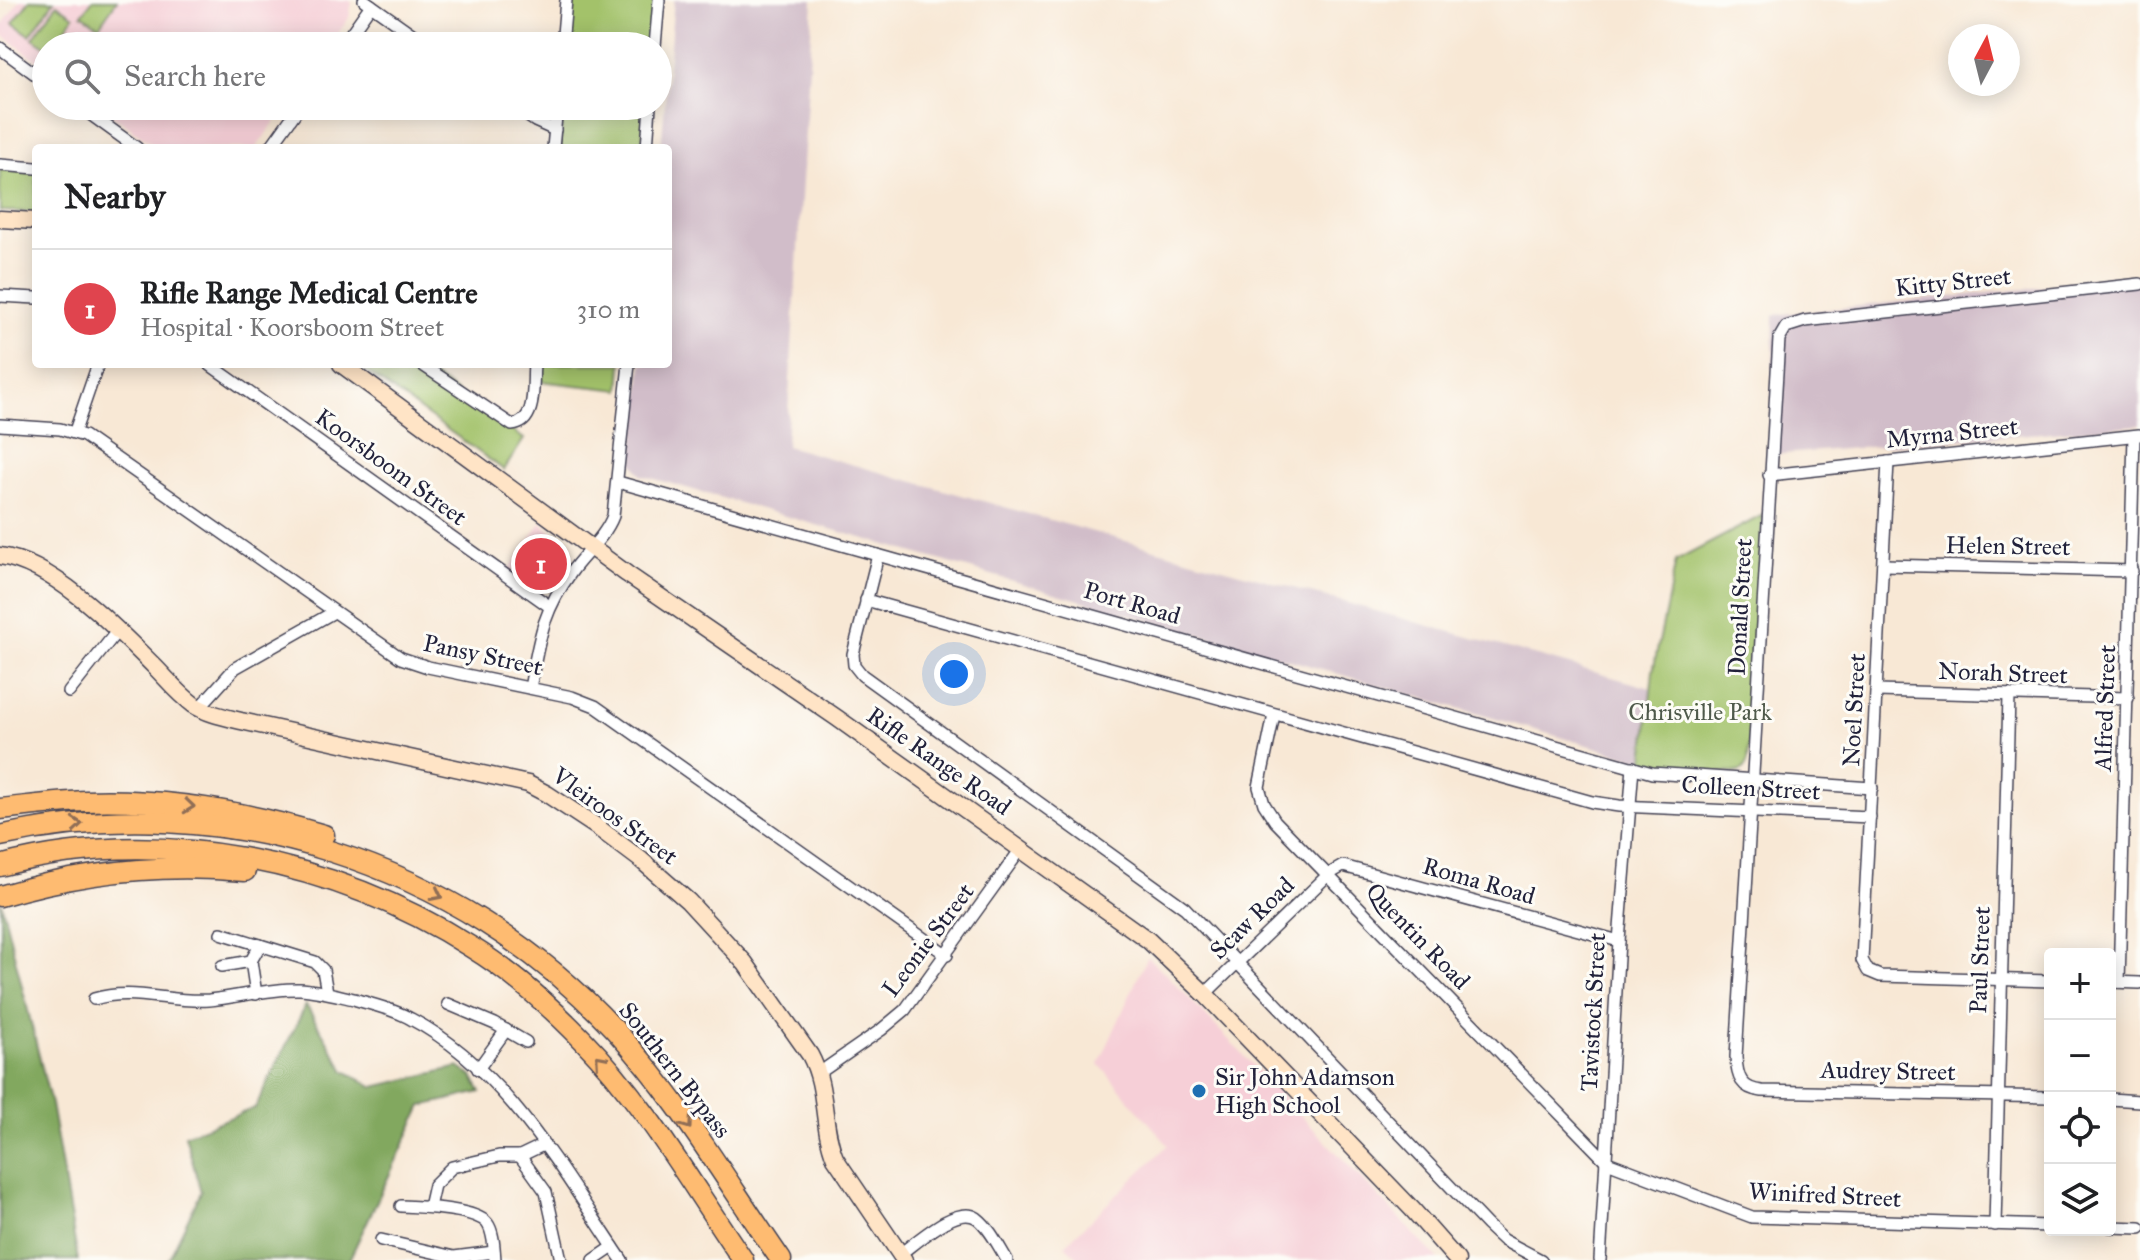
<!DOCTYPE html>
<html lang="en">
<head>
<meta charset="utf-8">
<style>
  body { margin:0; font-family:"IM FELL Great Primer",serif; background:#f6f6f6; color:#202124 }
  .controls { position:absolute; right:24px; bottom:24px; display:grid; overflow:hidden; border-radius:8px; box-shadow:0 4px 20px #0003 }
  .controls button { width:72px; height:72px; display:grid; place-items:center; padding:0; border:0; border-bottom:2px solid #e0e0e0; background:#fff; color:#202124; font:40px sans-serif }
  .compass { position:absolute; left:1948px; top:24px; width:72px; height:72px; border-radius:50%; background:#fff; box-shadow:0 4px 20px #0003; rotate:7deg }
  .you { position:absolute; left:954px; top:674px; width:28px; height:28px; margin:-20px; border:6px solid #fff; border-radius:50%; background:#1a73e8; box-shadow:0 0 0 12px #1a73e833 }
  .badge { display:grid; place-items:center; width:52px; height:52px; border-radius:50%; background:#b45309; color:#fff; font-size:26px; font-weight:700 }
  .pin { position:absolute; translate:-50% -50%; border:4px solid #fff; box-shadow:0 2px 8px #0006 }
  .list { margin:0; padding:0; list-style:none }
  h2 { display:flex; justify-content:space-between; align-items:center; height:104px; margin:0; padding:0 32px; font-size:34px }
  h2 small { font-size:26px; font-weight:400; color:#757577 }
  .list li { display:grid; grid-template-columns:52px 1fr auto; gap:24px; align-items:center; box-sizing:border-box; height:120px; padding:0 32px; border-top:2px solid #e0e0e0 }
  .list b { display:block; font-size:30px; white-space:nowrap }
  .list p { margin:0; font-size:26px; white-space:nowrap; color:#757577 }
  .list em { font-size:26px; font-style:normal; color:#757577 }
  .icon { flex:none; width:44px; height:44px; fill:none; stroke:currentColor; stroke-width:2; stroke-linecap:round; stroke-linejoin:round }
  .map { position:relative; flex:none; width:2140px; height:1260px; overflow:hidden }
  .search { position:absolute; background:#fff; box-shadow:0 4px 20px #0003; left:32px; top:32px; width:640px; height:88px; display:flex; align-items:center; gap:20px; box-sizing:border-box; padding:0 28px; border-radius:44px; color:#757577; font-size:30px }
  .panel { position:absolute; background:#fff; box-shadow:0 4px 20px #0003; left:32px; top:144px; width:640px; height:224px; border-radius:8px }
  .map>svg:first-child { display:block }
  .built { fill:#f6cfd7 }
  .industrial { fill:#d1bdc9 }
  .green { fill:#a3c26a; stroke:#627252; stroke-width:2 }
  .forest { fill:#82a85e; stroke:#52654c; stroke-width:2 }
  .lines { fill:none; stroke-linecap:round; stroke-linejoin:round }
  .street-casing { stroke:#424052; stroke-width:14 }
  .secondary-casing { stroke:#424052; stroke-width:19 }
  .highway-casing { stroke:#424052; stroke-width:23 }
  .street { stroke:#fff; stroke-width:11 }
  .secondary { stroke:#ffe4c6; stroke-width:16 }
  .highway { stroke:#febb71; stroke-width:20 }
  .oneway { stroke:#906e56 }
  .poi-dot { fill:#1f6fb2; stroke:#fdfcf7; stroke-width:3 }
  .labels { text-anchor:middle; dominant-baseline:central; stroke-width:6; stroke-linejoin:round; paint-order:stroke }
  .street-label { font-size:24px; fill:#22223b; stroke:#fdfcf7 }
  .park-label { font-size:24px; fill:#4f5a4b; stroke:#fdfcf7 }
  .poi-label { font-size:24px; fill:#22223b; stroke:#fdfcf7; text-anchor:start }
</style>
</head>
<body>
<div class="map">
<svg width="2140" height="1260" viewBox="0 0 2140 1260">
  <rect width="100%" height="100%" fill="#fdfcf7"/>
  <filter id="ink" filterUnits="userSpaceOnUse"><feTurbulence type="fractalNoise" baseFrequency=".0125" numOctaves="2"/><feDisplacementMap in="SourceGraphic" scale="16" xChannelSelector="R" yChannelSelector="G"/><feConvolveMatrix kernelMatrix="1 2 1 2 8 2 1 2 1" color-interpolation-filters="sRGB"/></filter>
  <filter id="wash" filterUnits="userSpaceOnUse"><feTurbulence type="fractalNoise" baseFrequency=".006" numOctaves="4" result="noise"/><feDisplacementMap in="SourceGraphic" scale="32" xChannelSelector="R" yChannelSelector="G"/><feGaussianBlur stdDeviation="1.8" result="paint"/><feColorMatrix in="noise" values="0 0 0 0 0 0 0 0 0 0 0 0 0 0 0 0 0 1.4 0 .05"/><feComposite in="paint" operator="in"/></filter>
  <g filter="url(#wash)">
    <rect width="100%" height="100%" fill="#f8e8d5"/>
    <g class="built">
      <polygon points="20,0 349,0 352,2 349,18 329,46 46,46 46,67 0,33 0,28"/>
      <polygon points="100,106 286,106 256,148 158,148"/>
      <polygon points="541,523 566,543 574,557 549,590 541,592 508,571"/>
      <polygon points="1147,957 1165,973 1439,1260 1081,1260 1065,1245 1168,1145 1099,1064"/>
    </g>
    <g class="industrial">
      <polygon points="674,0 813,0 786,446 1651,688 1644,761 641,475 633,463 642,364 668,364 668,148 661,148"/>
      <polygon points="2140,277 2140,425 1771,455 1774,315"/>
    </g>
    <g class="green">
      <polygon points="30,0 54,1 30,35 13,23"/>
      <polygon points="93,0 117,0 99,26 82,14"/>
      <polygon points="572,0 655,0 651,46 568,46"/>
      <polygon points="57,4 74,16 53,46 46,47 33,38"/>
      <polygon points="563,106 645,106 642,148 560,148"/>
      <polygon points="0,170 36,172 36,212 0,211"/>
      <polygon points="356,364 416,364 524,439 504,470"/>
      <polygon points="542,364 622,364 620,390 540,381"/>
      <path d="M1763,515L1748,760C1746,765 1746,768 1741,771C1728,778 1661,764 1644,761L1653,671L1676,561Z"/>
    </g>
    <g class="forest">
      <polygon points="1,901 51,1104 78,1260 0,1260"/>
      <polygon points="306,1005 345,1071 374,1087 459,1067 472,1076 481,1092 422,1106 349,1260 168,1260 201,1192 185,1135 255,1108"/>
    </g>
  </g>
  <g filter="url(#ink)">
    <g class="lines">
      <defs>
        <g id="street">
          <polyline points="364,0 429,46"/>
          <polyline points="342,46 371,5"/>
          <polyline points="562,46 566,0"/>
          <polyline points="655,46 659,0"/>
          <polyline points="0,48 46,82"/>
          <polyline points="79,106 137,148"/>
          <polyline points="513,106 535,121 555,130"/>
          <polyline points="270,148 300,106"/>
          <polyline points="553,148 557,106"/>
          <polyline points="647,148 650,106"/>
          <polyline points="0,165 36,168"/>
          <polyline points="0,296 36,298"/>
          <polyline points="209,364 549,606"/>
          <path d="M421,364L512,425C538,423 532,384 534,364"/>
          <polyline points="0,425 60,429 84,436 401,658 428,667 572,697 595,706 947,955"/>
          <polyline points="75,431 98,364"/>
          <polyline points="1888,462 1862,960 1868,971 1880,976 2050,981"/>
          <polyline points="1769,475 2139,435"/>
          <polyline points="618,482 1652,773 1872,788"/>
          <polyline points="878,555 853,654 854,665 862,675 1185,908 1487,1225 1503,1240 1541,1260"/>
          <polyline points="1883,565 2132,571"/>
          <polyline points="866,600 1592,802 1619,806 1870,817"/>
          <path d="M530,688C539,640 542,612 572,571C585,553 605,537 613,516L629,364"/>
          <polyline points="1877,691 2128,698"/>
          <polyline points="69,692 118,630"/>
          <polyline points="199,708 235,668 334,612"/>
          <polyline points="1274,715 1259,787 1264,804 1275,821 1607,1162 1752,1217 2050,1226"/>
          <polyline points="221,933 315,962 323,970 327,992"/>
          <polyline points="251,961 256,994"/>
          <polyline points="222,966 251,961 260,945"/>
          <polyline points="2110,982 2140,983"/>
          <polyline points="2119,982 2134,436"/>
          <polyline points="1205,994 1329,874 1343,866 1619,941"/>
          <path d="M94,999C132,987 170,1003 209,1000C239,997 270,988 300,989C318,990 336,995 354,999C373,1005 394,1009 411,1019C507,1069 563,1174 622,1260"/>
          <polyline points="448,1004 495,1024 526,1042"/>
          <polyline points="478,1069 506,1030"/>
          <polyline points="819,1073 881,1030 905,1010 1021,849"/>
          <path d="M2050,1097L1762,1091C1741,1089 1737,1077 1736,1057L1779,339L1786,327L1805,321L2140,284"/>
          <polyline points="2110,1099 2140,1101"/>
          <polyline points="520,1156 546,1192 561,1260"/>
          <path d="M401,1206C420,1207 474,1208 487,1223C494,1232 494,1249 495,1260"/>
          <polyline points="429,1207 434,1185 452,1167 499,1156 520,1156 543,1145"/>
          <polyline points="1995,1225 2009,696"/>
          <polyline points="2110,1227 2140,1228"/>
          <polyline points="381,1240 454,1257 494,1252"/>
          <path d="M900,1254C917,1242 957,1204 977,1218C990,1228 999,1247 1007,1260"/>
          <polyline points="594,1260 613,1247"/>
          <polyline points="1600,1260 1619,941 1633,767"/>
        </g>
        <g id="secondary">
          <polyline points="0,219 36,221"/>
          <polyline points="341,364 627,574 837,718 1148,940 1205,994 1412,1209 1457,1260"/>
          <path d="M0,556C54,563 117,629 154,666C167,679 179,694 194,705C208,714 225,717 241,721L528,784L547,794L597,827L641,860L688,901L745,963L810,1055C828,1088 821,1124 835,1158L904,1260"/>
        </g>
        <g id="highway">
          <path d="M0,809C29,806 58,802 86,801C167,798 247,812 324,835"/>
          <path d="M0,836C223,787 459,863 614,1029C678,1098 727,1182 781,1260"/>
          <path d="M0,866C158,824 334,860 471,947C512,972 549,1005 583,1040C646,1104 692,1186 743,1260"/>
          <path d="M0,896C80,872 162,863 245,871"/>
        </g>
      </defs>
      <use href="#street" class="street-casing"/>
      <use href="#secondary" class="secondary-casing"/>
      <use href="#highway" class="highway-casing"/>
      <use href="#street" class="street"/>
      <use href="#secondary" class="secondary"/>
      <use href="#highway" class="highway"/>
    </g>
    <defs><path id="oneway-chevron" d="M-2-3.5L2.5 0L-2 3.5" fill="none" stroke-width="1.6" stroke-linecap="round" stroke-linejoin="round" transform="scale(2)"/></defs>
    <g class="oneway">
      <use href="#oneway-chevron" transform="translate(189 806) rotate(6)"/>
      <use href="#oneway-chevron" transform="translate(77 824) rotate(-5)"/>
      <use href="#oneway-chevron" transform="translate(437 895) rotate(27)"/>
      <use href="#oneway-chevron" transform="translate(600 1060) rotate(-131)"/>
      <use href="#oneway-chevron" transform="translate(687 1124) rotate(55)"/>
    </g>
  </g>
  <circle class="poi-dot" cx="1199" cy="1091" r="8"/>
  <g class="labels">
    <g class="street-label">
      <text transform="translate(1953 282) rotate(-6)">Kitty Street</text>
      <text transform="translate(1952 433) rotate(-6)">Myrna Street</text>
      <text transform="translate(391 467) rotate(36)">Koorsboom Street</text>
      <text transform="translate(2008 546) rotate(1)">Helen Street</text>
      <text transform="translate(1132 603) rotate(16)">Port Road</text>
      <text transform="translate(1740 607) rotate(-87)">Donald Street</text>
      <text transform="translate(483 655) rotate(12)">Pansy Street</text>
      <text transform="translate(2003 673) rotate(2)">Norah Street</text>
      <text transform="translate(2105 708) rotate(-88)">Alfred Street</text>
      <text transform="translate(1854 710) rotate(-87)">Noel Street</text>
      <text transform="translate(939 761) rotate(35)">Rifle Range Road</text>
      <text transform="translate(1751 788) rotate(3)">Colleen Street</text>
      <text transform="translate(615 816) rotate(36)">Vleiroos Street</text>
      <text transform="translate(1479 881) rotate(16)">Roma Road</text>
      <text transform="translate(1252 918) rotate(-44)">Scaw Road</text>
      <text transform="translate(1418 936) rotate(46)">Quentin Road</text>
      <text transform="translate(928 940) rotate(-53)">Leonie Street</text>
      <text transform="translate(1980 960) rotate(-88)">Paul Street</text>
      <text transform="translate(1593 1012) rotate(-87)">Tavistock Street</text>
      <text transform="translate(675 1070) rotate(52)">Southern Bypass</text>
      <text transform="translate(1888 1071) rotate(1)">Audrey Street</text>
      <text transform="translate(1825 1195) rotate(3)">Winifred Street</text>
    </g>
    <g class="park-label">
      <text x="1700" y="712">Chrisville Park</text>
    </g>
    <g class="poi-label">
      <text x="1215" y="1077">Sir John Adamson<tspan x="1215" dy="28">High School</tspan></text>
    </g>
  </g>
</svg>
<div class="controls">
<button>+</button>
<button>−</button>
<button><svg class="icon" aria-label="locate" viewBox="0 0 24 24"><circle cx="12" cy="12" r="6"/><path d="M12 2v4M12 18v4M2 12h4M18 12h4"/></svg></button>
<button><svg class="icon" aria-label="layers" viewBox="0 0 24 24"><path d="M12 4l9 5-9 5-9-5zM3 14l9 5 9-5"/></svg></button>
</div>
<svg class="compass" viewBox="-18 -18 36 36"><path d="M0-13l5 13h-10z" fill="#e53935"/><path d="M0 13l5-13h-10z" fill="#757577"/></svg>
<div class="you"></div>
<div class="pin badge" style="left:541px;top:564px;background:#e0444e">1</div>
<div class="search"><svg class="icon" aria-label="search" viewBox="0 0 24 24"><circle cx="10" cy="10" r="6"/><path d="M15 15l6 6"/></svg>Search here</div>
<section class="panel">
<h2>Nearby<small></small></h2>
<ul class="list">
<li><span class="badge" style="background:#e0444e">1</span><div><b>Rifle Range Medical Centre</b><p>Hospital · Koorsboom Street</p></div><em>310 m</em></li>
</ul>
</section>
</div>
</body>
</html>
